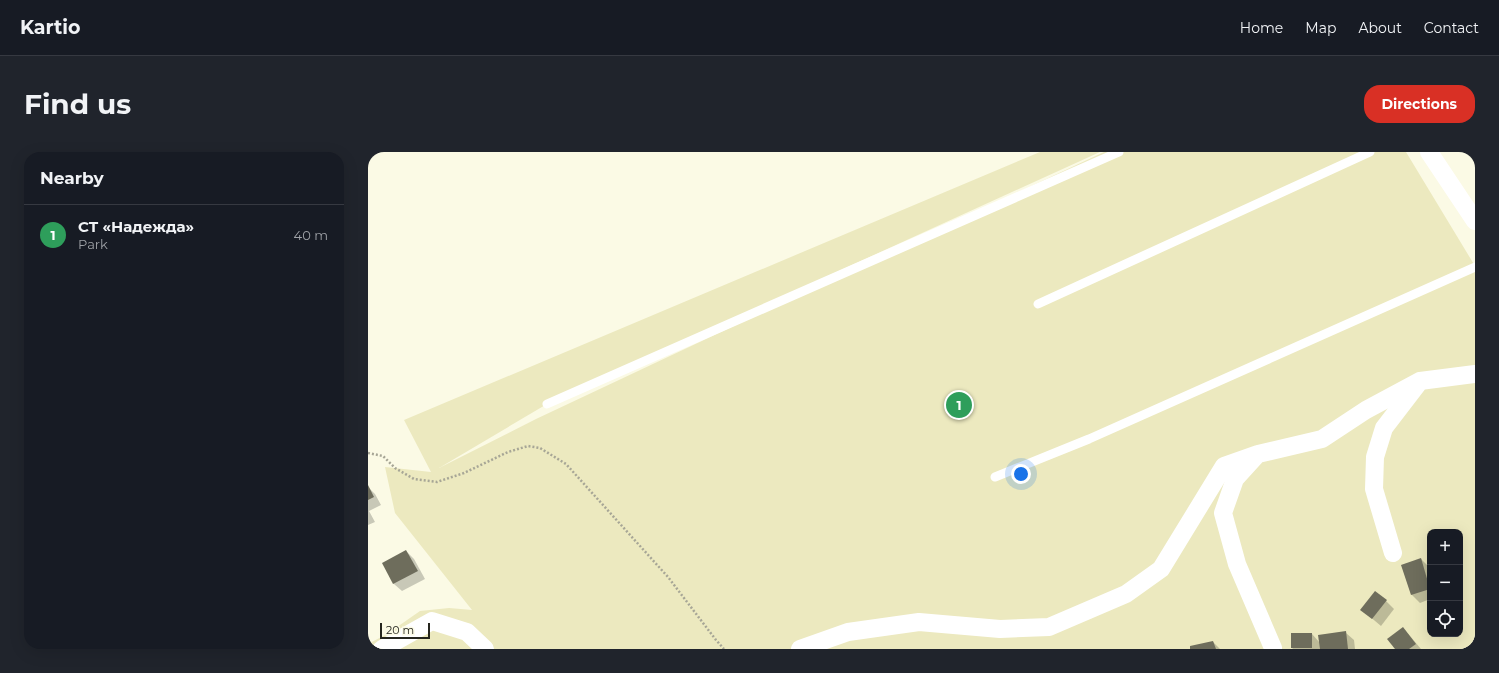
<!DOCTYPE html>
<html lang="en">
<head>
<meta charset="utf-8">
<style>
  body { margin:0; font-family:Montserrat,sans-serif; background:#20242c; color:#f1f3f6 }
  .controls { position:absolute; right:12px; bottom:12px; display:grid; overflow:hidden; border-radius:8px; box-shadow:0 4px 16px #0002 }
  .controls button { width:36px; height:36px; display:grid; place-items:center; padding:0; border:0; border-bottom:1px solid #363941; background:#171b24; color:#f1f3f6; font:20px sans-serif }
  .scale { position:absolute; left:12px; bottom:10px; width:50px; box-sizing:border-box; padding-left:4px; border:2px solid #25251d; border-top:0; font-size:11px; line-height:14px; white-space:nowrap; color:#25251d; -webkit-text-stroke:3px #fbfae5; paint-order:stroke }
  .you { position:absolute; left:653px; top:322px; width:14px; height:14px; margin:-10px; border:3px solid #fff; border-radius:50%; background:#1a73e8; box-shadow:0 0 0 6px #1a73e833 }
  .badge { display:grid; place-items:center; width:26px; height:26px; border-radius:50%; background:#d93025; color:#fff; font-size:13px; font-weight:700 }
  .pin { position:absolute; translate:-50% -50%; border:2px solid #fff; box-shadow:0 1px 4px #0006 }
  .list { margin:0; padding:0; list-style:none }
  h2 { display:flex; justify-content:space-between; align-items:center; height:52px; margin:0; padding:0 16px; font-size:17px }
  h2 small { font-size:13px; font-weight:400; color:#9ea1a6 }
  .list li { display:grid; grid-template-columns:26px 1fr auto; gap:12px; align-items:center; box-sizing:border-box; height:60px; padding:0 16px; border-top:1px solid #363941 }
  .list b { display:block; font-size:15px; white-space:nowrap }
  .list p { margin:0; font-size:13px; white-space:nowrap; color:#9ea1a6 }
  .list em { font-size:13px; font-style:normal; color:#9ea1a6 }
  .icon { flex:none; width:22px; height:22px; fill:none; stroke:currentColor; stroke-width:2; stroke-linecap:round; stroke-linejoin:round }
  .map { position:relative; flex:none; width:1107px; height:497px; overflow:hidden; border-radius:16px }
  header { display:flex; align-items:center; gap:24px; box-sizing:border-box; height:56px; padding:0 20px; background:#171b24; border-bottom:1px solid #363941 }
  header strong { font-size:19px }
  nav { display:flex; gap:22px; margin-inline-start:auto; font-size:14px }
  .intro { display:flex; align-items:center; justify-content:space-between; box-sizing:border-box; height:96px; padding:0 24px }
  h1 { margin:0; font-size:28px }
  .button { padding:10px 18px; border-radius:16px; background:#d93025; color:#fff; font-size:14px; font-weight:700 }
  main { display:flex; gap:24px; padding:0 24px }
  aside { flex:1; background:#171b24; border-radius:16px; box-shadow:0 4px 16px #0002 }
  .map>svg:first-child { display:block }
  .green { fill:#ece9bf; fill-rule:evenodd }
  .shadow { fill:#0003 }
  .building { fill:#6e6d5c }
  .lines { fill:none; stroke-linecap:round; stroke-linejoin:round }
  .path { stroke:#a7a696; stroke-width:2.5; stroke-dasharray:2 2; stroke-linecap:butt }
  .service { stroke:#fff; stroke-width:9 }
  .minor { stroke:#fff; stroke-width:18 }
</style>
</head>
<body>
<header>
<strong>Kartio</strong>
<nav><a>Home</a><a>Map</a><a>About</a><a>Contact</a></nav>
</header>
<div class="intro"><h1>Find us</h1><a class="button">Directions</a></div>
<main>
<aside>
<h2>Nearby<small></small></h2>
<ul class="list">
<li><span class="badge" style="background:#2e9e5b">1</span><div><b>СТ «Надежда»</b><p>Park</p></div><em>40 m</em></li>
</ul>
</aside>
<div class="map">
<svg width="1107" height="497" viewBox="0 0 1107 497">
  <rect width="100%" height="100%" fill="#fbfae5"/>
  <path class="green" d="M672,0H732L179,252L71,316L168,267L736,0H1038L1107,114V497H0V492L19,482L52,459L81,456L104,458L27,361L17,315L63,320L36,268ZM1062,380H1092V482H1062Z"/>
  <g class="shadow">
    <polygon points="0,335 7,342 13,353 1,359 7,370 0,373"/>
    <polygon points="38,399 46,407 57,427 34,439 26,432 15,412"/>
    <polygon points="1053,407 1061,415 1062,420 1062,447 1052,451 1044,443 1034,413"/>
    <polygon points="1018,449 1026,457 1013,474 994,458"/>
    <polygon points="1035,476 1042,484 1053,497 1028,497"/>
    <polygon points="978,481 986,488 987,497 925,497 924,496 944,482 952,491"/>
    <polygon points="845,490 852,497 823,497"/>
  </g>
  <g class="building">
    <polygon points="0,333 6,345 0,348"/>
    <polygon points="38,398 50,419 25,432 14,411"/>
    <polygon points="1053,406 1062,437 1043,443 1033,413"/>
    <polygon points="1007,439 1019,448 1004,467 992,458"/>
    <polygon points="1035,475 1048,492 1041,497 1027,497 1019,487"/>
    <polygon points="978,479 980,497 952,497 950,483"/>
    <rect x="923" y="481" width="21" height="15"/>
    <polygon points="845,489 848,497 822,497 822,494"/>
  </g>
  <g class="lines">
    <polyline class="path" points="0,301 15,304 27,316 46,327 69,330 96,321 140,300 160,294 172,296 198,312 300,425 348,488 356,497"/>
    <g class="service">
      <polyline points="670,152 1002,0"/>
      <polyline points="179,252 751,0"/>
      <polyline points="627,325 721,287 1107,115"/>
    </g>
    <g class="minor">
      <polyline points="1061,0 1107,69"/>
      <polyline points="887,305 867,327 855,361 869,412 905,496"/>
      <polyline points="1025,401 1006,337 1007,305 1016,276 1049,233"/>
      <polyline points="14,497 64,469 99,480 117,497"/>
      <polyline points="432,497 480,480 551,470 632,477 681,475 758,442 793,417 856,314 890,302 954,287 998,258 1052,229 1107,222"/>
    </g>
  </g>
</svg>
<div class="controls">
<button>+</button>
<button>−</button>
<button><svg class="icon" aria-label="locate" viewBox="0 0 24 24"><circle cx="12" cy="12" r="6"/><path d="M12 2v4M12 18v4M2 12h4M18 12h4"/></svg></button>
</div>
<div class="scale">20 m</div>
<div class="you"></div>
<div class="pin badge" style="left:591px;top:253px;background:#2e9e5b">1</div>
</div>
</main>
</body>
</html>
